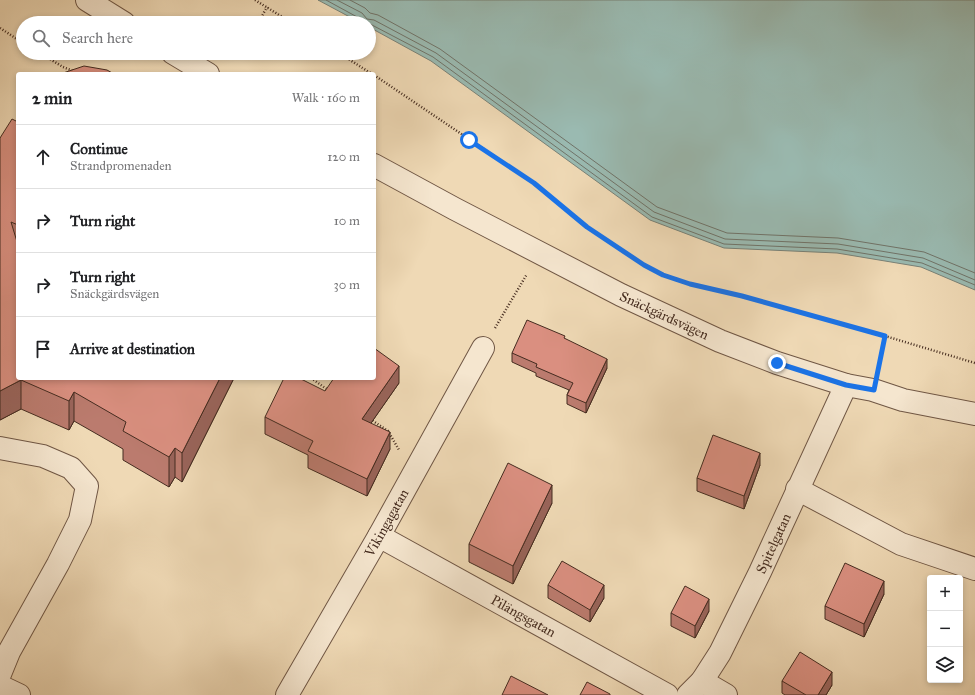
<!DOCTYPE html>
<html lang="en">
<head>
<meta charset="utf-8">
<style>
  body { margin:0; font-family:"IM FELL Great Primer",serif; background:#f2f2f2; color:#202124 }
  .controls { position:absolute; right:12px; bottom:12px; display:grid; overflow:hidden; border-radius:4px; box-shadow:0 2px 6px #0003 }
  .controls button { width:36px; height:36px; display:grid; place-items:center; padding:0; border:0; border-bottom:1px solid #e0e0e0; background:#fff; color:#202124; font:20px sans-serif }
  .stop { position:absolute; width:12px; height:12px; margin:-9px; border:3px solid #1a73e8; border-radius:50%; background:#fff }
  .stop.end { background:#1a73e8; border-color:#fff; box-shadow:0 1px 4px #0008 }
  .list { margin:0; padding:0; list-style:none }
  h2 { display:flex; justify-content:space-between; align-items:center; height:52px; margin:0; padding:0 16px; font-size:17px }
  h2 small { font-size:13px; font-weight:400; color:#757577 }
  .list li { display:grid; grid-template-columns:26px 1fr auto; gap:12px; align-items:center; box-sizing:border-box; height:64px; padding:0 16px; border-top:1px solid #e0e0e0 }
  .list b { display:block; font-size:15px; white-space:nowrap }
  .list p { margin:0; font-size:13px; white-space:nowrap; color:#757577 }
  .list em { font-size:13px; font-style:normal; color:#757577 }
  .icon { flex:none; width:22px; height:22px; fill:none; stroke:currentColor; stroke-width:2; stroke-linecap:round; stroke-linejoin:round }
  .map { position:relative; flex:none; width:975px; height:695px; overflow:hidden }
  .search { position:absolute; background:#fff; box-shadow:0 2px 6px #0003; left:16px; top:16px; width:360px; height:44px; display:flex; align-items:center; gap:10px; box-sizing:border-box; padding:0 14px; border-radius:22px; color:#757577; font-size:15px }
  .panel { position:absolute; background:#fff; box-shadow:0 2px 6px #0003; left:16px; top:72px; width:360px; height:308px; border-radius:4px }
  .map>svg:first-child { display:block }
  .water { fill:#9abab1; stroke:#788177 }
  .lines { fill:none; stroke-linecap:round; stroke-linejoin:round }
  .shore { stroke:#707368; stroke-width:1 }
  .minor-casing { stroke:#705745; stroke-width:24 }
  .path { stroke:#452c20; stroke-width:2.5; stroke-dasharray:1 2; stroke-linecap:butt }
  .minor { stroke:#f5e6cf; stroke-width:22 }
  .wall { fill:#bb7b6e; stroke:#452c20 }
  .shaded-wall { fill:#99645a; stroke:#452c20 }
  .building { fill:#da8f80; stroke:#452c20 }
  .route { stroke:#1a73e8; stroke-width:5 }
  .labels { text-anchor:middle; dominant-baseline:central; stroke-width:3; stroke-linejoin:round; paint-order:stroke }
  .street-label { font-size:14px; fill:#452c20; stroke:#f5e6cf }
</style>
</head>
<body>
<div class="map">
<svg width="975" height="695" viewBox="0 0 975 695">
  <rect width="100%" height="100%" fill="#efd9b5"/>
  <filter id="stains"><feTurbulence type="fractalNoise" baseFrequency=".005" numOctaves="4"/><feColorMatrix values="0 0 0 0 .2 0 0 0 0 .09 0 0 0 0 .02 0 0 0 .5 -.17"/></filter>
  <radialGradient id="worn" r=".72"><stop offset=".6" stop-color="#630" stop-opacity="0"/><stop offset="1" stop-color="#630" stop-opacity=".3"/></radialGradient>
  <polygon class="water" points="318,0 975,0 975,290 921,267 837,253 724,248 650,220 431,61 369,27 369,23 361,23"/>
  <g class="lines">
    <g class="shore">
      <polyline points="326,0 359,18 362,23"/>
      <polyline points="337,0 362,13 367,19 374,20 436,53 654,212 725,239 838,244 923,258 975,280"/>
      <polyline points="350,0 365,8 370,13 378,15 440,49 657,207 727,233 838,238 924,252 975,273"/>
      <polyline points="369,24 372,25 433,57 652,217 724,244 837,249 922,263 975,285"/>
    </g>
    <defs>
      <g id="minor">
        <polyline points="87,0 124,23"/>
        <polyline points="173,53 208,74"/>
        <path id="s1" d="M374,165L455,209L621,295L720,341L777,363L846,385L873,390L903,400L975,414"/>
        <polyline points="0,448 43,456 71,468 87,486 80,520 58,564 9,652 0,674"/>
        <polyline points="797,489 901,544 975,569"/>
        <path id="s2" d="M379,536L667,695"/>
        <polyline points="702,681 726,695"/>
        <polyline points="0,686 19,695"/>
        <path id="s3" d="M287,695L379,536L483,348"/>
        <path id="s4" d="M688,695L702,681L720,653L760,572L846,385"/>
      </g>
    </defs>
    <use href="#minor" class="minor-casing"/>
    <g class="path">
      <polyline points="255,0 292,23"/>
      <polyline points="258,23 267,7"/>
      <polyline points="0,28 23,43"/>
      <polyline points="40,53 63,67 73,71"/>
      <polyline points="339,53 372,74"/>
      <polyline points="374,75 534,183 587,227 644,265 663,275 690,284 742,296 885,336 975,363"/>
      <polyline points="495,328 527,274"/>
      <polyline points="879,366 885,336"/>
      <polyline points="311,378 328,390"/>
      <polyline points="370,419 388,431 399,450"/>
    </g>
    <use href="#minor" class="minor"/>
  </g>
  <g class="wall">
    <polygon points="18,122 18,378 234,378 182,482 175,477 169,487 123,460 123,449 74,421 69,430 21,409 0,420 0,138"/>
    <polygon points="565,339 607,368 586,413 567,404 567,395 569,390 536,376 536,373 512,362 512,353"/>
    <polygon points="399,383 371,423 390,449 367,496 308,468 308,455 265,434 265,417 325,391"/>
    <polygon points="760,465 744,509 697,491 697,478"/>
    <polygon points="552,503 513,584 469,562 469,544"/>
    <polygon points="548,585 604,598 590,622 548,598"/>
    <polygon points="884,594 864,637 825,619 825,606"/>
    <polygon points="709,611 695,638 671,626 671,613"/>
    <polygon points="782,681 832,685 826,695 785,695 782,693"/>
  </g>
  <g class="shaded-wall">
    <polygon points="607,359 607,368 586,413 586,403"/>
    <polygon points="399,366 399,383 362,436 362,419"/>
    <polygon points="220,378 234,378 182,482 182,453"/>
    <polygon points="21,380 21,409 0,420 0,391"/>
    <polygon points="74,392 74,421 69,430 69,401"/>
    <polygon points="390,432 390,449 367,496 367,479"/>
    <polygon points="175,448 175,477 169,487 169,457"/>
    <polygon points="760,453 760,465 744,509 744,496"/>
    <polygon points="552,485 552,503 513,584 513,566"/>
    <polygon points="884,581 884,594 864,637 864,624"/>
    <polygon points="604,585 604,598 590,622 590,610"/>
    <polygon points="709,599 709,611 695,638 695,626"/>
    <polygon points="832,672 832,685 826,695 818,695"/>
  </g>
  <g class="building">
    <polygon points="84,66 107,70 114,74 60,74"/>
    <polygon points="12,119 18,122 18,225 11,222 18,245 18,378 220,378 182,453 175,448 169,457 123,431 126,422 74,392 69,401 21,380 0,391 0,138"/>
    <polygon points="527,320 565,336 564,338 607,359 586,403 567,395 573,383 536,367 537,364 512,353"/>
    <polygon points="374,348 399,366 362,419 390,432 367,479 308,451 313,441 265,417 284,378 299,378 325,391 334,378 374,378"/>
    <polygon points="713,435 760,453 744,496 697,478"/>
    <polygon points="508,463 552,485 513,566 469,544"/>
    <polygon points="562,561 604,585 590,610 548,585"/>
    <polygon points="845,563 884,581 864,624 825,606"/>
    <polygon points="685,586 709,599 695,626 671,613"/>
    <polygon points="800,652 832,672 818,695 806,695 782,681"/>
    <polygon points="511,676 548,695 502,695"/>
    <polygon points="587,682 610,694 610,695 580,695"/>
  </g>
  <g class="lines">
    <polyline class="route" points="469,140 534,183 587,227 644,265 663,275 690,284 742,296 885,336 874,390 846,385 777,363"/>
  </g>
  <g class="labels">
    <g class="street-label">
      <text stroke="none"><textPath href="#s1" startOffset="327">Snäckgärdsvägen</textPath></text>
      <text stroke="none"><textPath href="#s3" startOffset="199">Vikingagatan</textPath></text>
      <text stroke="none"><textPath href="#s4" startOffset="175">Spitelgatan</textPath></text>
      <text stroke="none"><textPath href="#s2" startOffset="165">Pilängsgatan</textPath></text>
    </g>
  </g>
  <rect width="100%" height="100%" filter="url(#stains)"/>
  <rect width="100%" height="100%" fill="url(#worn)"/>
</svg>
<div class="controls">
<button>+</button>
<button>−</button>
<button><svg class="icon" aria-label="layers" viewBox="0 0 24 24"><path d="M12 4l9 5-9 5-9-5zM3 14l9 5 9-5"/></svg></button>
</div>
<div class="stop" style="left:469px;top:140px"></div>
<div class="stop end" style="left:777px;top:363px"></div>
<div class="search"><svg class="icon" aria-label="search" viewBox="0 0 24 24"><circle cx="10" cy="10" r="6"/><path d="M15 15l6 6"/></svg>Search here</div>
<section class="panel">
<h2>2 min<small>Walk · 160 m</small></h2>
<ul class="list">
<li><svg class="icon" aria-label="ahead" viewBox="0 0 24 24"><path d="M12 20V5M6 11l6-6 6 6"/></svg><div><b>Continue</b><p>Strandpromenaden</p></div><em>120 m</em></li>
<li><svg class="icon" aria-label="right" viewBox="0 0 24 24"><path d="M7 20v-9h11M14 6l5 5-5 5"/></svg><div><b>Turn right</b></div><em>10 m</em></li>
<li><svg class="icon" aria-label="right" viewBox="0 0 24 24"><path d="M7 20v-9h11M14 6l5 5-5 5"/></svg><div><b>Turn right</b><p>Snäckgärdsvägen</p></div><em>30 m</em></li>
<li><svg class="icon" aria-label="arrive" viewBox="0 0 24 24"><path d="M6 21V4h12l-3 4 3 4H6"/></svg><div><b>Arrive at destination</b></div></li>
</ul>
</section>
</div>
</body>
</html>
